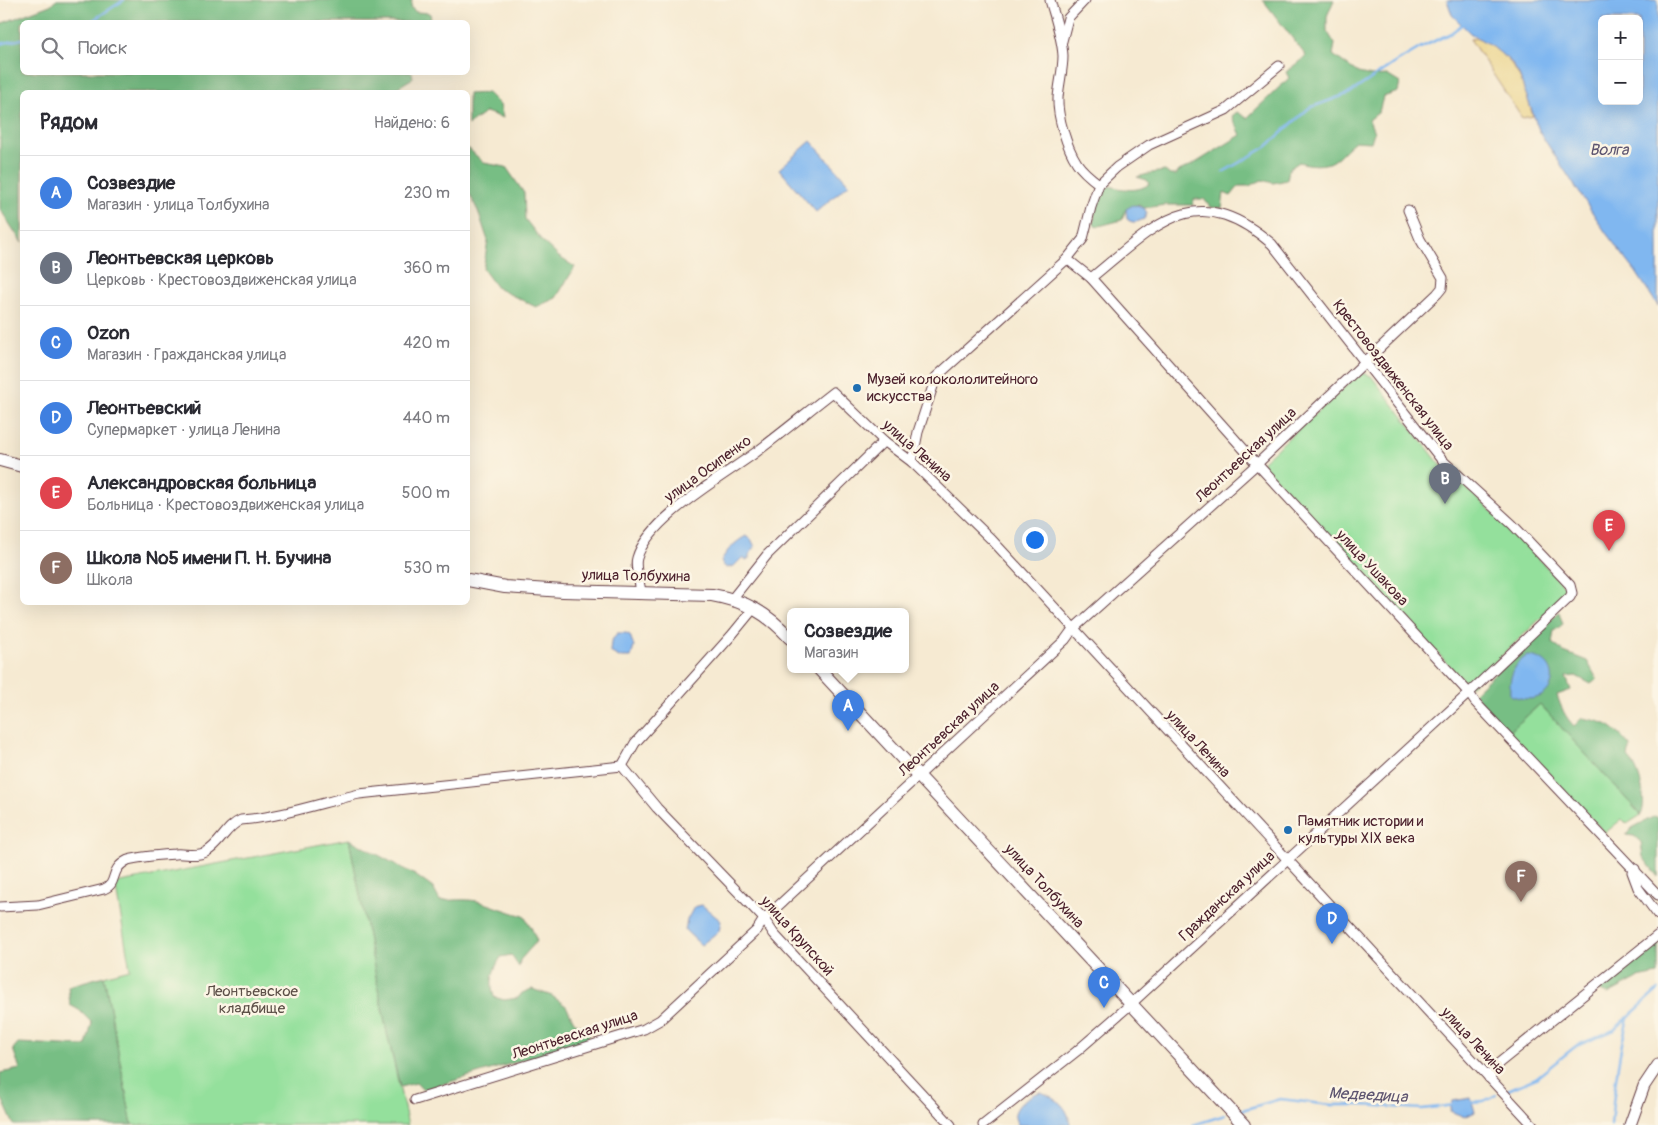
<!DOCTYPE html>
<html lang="ru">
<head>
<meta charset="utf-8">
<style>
  body { margin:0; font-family:Pangolin,sans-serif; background:#f2f2f3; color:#2b2b33 }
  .controls { position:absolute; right:15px; top:15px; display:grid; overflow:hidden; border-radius:8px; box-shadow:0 5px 20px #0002 }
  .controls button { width:45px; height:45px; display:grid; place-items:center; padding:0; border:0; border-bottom:1px solid #e1e1e2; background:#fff; color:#2b2b33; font:25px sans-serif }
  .you { position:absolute; left:1034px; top:539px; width:18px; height:18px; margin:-12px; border:4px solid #fff; border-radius:50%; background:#1a73e8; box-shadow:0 0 0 8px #1a73e833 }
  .badge { display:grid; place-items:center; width:32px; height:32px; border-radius:50%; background:#7c3aed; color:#fff; font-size:16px; font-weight:700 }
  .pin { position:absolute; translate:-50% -41px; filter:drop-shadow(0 1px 2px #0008) }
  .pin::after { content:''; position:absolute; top:26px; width:18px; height:15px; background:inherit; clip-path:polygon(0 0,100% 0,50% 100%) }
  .popup { position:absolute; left:787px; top:608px; width:122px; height:65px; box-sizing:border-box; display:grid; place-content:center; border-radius:8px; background:#fff; filter:drop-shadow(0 1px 4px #0005); font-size:16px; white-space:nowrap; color:#7c7c81 }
  .popup b { font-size:19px; color:#2b2b33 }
  .popup::after { content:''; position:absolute; left:50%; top:100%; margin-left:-10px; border:10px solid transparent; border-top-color:#fff }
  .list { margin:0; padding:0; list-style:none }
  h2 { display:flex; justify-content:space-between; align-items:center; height:65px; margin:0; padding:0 20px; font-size:21px }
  h2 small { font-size:16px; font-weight:400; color:#7c7c81 }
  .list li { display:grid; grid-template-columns:32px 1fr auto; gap:15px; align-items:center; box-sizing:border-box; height:75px; padding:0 20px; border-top:1px solid #e1e1e2 }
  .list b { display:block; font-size:19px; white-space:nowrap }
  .list p { margin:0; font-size:16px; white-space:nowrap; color:#7c7c81 }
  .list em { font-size:16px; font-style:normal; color:#7c7c81 }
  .icon { flex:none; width:28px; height:28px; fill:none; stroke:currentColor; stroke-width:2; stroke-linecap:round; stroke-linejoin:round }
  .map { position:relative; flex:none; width:1658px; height:1125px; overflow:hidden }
  .search { position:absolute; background:#fff; box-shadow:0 5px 20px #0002; left:20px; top:20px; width:450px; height:55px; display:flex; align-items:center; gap:12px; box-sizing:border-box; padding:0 18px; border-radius:8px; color:#7c7c81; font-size:19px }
  .panel { position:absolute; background:#fff; box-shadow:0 5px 20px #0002; left:20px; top:90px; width:450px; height:515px; border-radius:8px }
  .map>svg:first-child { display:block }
  .green { fill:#94e09c; stroke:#6f8064 }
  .forest { fill:#77be84; stroke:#606e58 }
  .sand { fill:#eeda9e; stroke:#9c7c64 }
  .water { fill:#80b7f0; stroke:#656b8e; fill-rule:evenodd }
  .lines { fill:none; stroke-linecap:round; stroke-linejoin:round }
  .stream { stroke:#80b7f0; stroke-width:2.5 }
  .minor-casing { stroke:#643d44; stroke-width:11 }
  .tertiary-casing { stroke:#643d44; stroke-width:13 }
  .secondary-casing { stroke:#643d44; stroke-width:14 }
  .minor { stroke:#fff; stroke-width:9 }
  .tertiary { stroke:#fff; stroke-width:11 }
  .secondary { stroke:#fff; stroke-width:12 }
  .poi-dot { fill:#1f6fb2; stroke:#fcf5e5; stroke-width:2 }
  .labels { text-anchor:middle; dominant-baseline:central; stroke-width:5; stroke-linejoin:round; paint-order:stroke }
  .street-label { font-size:15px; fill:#4a1f2b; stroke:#fcf5e5 }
  .poi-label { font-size:15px; fill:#4a1f2b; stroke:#fcf5e5; text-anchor:start }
  .park-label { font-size:15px; fill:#5c4f47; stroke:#fcf5e5 }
  .water-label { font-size:16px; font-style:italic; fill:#5d5470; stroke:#fcf5e5 }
</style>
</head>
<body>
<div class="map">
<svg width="1658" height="1125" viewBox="0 0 1658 1125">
  <rect width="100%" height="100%" fill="#fcf5e5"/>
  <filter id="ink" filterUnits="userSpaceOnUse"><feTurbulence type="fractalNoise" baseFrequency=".02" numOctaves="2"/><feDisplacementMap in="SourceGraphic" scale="10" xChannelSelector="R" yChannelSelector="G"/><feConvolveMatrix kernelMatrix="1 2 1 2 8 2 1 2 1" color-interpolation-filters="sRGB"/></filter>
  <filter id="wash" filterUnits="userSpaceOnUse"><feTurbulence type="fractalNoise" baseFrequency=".0096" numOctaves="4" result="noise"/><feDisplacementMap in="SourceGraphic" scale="20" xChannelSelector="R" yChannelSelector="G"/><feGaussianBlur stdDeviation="1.12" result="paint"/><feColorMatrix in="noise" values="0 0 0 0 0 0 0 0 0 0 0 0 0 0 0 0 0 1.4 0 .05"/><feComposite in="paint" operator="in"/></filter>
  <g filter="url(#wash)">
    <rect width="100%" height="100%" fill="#f6ead2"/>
    <g class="green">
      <polygon points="1363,373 1371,376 1439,463 1510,528 1566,588 1566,594 1563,597 1469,687 1263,465 1263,461 1358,375"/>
      <polygon points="1540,704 1641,815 1627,824 1622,819 1605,833 1509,732"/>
      <polygon points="349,839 387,1033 408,1125 132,1125 104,976 130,969 115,883"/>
    </g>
    <g class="forest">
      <polygon points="57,0 412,0 411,8 416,12 430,13 431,20 430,22 22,22 22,72 412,72 413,78 390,92 22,92 22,243 0,209 0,24 50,5"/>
      <path d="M1263,0H1334L1327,16V31L1335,44L1333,55L1358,73L1372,76L1387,75L1400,83L1398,92L1383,97L1379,112L1369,120L1374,132L1371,142L1355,141C1347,147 1341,155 1334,160C1325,167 1309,165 1299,162L1289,169L1287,180L1273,183L1262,180L1249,186H1239L1231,196L1224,193L1222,208L1210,207L1204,199H1194L1193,205H1165L1144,208L1139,205L1126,209L1122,220L1099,226L1094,225C1094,210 1097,195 1109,186C1122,189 1137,193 1149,184L1147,180L1137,177L1152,173L1165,171L1170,175H1176L1179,171L1192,165L1241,135L1232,116L1237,112L1247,118L1289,78L1286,72L1306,56Z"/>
      <polygon points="488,93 500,105 503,118 486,112 468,125 468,94"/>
      <polygon points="468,148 484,163 506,167 524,193 525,219 542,241 559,257 575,267 556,298 536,307 497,288 483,269 488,241 478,211 468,191"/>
      <path d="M1559,612L1563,624L1554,631L1552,643L1564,652L1587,661L1597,679L1591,684L1576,676L1566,677L1571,690L1557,695C1561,707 1565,717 1574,726L1582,718C1608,722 1613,726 1630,746L1628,757C1639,768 1648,801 1641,815L1540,704L1509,732L1480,702L1474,693Z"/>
      <polygon points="1655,816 1658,818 1658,877 1643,857 1641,842 1634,836 1626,835 1632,828"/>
      <path d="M349,839L415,875L433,888L440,901C452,900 465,899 477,901C493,905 508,912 524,916L531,927L537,941L520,960L519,967L511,955L501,957C493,970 489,981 494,997L504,1000L518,998L522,993L532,989L552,996L566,1006L575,1023L590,1032L587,1041L423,1090L416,1083L400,1087L387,1033Z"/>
      <polygon points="1658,938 1658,974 1638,978 1608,994 1594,989"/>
      <polygon points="104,976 132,1125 14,1125 3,1101 0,1097 0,1073 20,1069 13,1049 18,1043 86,1046 92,1023 79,1010 70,1005 68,986"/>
    </g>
    <path class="sand" d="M1480,38C1518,62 1520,75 1533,116L1522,118L1470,39Z"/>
    <g class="water">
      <path d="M1447,0H1658V306L1636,272L1606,233L1540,133L1519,75L1512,63L1493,47L1470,33L1452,15ZM1602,19H1639V101H1602Z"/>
      <polygon points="811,141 849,184 816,212 779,169"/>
      <path d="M1133,205L1144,208L1147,213L1144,219C1137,222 1133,224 1127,219L1126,209Z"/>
      <path d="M746,536L751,539L755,547L749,555V559L747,560L742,558L734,566L727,568L723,565L721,561C727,550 735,542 746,536Z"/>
      <polygon points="617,633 626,633 630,635 634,647 631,657 619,657 610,652 611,642"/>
      <path d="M1527,656C1568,658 1557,714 1510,695C1509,679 1512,665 1527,656Z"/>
      <polygon points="702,905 721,921 719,931 701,945 685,930 687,920 694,907"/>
      <path d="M1041,1092C1056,1098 1069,1107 1070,1125H1018C1016,1121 1014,1117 1015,1113C1018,1103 1031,1094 1041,1092Z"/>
      <polygon points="1471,1098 1475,1112 1465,1117 1450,1111 1453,1101"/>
    </g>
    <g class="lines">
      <g class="stream">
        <polyline points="90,22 124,0"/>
        <polyline points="0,44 22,39"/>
        <polyline points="1223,172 1266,147 1309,108 1350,93 1393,64 1420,48 1451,33 1464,23"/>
        <polyline points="1508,1090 1536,1078 1576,1046 1614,1030 1658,990"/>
        <polyline points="1471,1102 1484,1101 1496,1095"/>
        <polyline points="1239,1111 1280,1099 1331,1105 1362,1105 1422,1109 1455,1105"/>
        <polyline points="1193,1125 1225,1115"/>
        <path d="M1611,1125C1614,1087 1618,1055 1628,1018"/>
      </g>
    </g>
  </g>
  <g filter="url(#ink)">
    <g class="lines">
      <defs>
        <g id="minor">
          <path d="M1050,0C1055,18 1062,37 1063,56C1063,70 1059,84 1058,98C1057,116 1067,148 1077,163C1083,172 1091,178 1099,184"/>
          <polyline points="1062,41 1068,18 1085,0"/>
          <polyline points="1067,259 1091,278 1257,464 1469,693 1475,702 1658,895"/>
          <polyline points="912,462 918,432 936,377 1067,259 1083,239 1091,207 1099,184 1117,167 1149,145 1226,110 1279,66"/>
          <path d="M641,592C640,582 634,567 637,558C648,519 722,477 755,453C782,433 807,412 833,392L884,441L912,462L992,540L1533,1125"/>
          <polyline points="732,599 767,555 884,441"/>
          <polyline points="622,766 657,808 764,919 774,934 951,1125"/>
          <polyline points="622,766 635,743 731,636 754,608"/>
          <polyline points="1635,869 1632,872 1638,888 1658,915"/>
          <path d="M0,907L38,905L104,889C119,883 108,870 128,860C142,856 160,855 175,854C185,853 197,857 206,852C220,845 226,826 241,820C281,817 320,803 359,794L622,766"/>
          <polyline points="1489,1078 1499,1063 1658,935"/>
          <polyline points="415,1100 644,1029 660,1020 757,930 764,919 1065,640 1073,629 1257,464 1437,294 1442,288 1443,278 1420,239 1408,210"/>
          <path d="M983,1125L1077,1051L1131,1004L1469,693L1570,597L1572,593L1570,585L1512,524L1441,459L1272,244C1194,177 1155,226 1091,278"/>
        </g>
        <polyline id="tertiary" points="1630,1125 1644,1086 1658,1065"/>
        <g id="secondary">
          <polyline points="0,460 22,466"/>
          <path d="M468,580L505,587L563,591L712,595C746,601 767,613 790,638"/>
          <polyline points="820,670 1244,1125"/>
        </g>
      </defs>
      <use href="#minor" class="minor-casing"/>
      <use href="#tertiary" class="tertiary-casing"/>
      <use href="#secondary" class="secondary-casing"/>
      <use href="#minor" class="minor"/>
      <use href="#tertiary" class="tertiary"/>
      <use href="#secondary" class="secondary"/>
    </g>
  </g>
  <g class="poi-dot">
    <circle cx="857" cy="388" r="5"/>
    <circle cx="1288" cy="830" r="5"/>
  </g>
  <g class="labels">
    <g class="street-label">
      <text transform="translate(1393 375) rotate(52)">Крестовоздвиженская улица</text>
      <text transform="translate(917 451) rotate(41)">улица Ленина</text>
      <text transform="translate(1246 455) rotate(-43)">Леонтьевская улица</text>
      <text transform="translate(708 469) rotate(-36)">улица Осипенко</text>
      <text transform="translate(1372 568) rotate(47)">улица Ушакова</text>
      <text transform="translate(636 576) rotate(1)">улица Толбухина</text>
      <text transform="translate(949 729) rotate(-43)">Леонтьевская улица</text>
      <text transform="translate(1198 744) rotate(47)">улица Ленина</text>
      <text transform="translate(1044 886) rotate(47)">улица Толбухина</text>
      <text transform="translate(1227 896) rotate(-43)">Гражданская улица</text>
      <text transform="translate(797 936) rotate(48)">улица Крупской</text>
      <text transform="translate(575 1035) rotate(-18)">Леонтьевская улица</text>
      <text transform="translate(1473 1041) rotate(47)">улица Ленина</text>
    </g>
    <g class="poi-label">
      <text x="867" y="379">Музей колокололитейного<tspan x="867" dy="17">искусства</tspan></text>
      <text x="1298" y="821">Памятник истории и<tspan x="1298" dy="17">культуры XIX века</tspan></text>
    </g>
    <g class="park-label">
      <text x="252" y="991">Леонтьевское<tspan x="252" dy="17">кладбище</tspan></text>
    </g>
    <g class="water-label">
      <text x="1609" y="150">Волга</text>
      <text transform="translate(1368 1095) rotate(3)">Медведица</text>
    </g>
  </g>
</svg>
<div class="controls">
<button>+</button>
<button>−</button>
</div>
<div class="you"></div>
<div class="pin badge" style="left:848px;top:731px;background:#3f7fe0">A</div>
<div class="popup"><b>Созвездие</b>Магазин</div>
<div class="pin badge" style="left:1445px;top:504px;background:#6b7280">B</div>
<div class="pin badge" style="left:1104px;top:1008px;background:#3f7fe0">C</div>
<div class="pin badge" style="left:1332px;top:944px;background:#3f7fe0">D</div>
<div class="pin badge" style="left:1609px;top:551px;background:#e0444e">E</div>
<div class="pin badge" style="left:1521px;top:902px;background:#8d6e63">F</div>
<div class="search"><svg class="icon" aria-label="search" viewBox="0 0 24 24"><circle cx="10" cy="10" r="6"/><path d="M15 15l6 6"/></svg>Поиск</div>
<section class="panel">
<h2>Рядом<small>Найдено: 6</small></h2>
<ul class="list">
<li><span class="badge" style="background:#3f7fe0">A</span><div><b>Созвездие</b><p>Магазин · улица Толбухина</p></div><em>230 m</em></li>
<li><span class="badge" style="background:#6b7280">B</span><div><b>Леонтьевская церковь</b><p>Церковь · Крестовоздвиженская улица</p></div><em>360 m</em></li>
<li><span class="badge" style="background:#3f7fe0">C</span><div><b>Ozon</b><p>Магазин · Гражданская улица</p></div><em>420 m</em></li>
<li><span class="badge" style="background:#3f7fe0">D</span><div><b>Леонтьевский</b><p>Супермаркет · улица Ленина</p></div><em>440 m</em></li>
<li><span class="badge" style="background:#e0444e">E</span><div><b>Александровская больница</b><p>Больница · Крестовоздвиженская улица</p></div><em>500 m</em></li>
<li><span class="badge" style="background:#8d6e63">F</span><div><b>Школа №5 имени П. Н. Бучина</b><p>Школа</p></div><em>530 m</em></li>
</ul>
</section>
</div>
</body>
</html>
